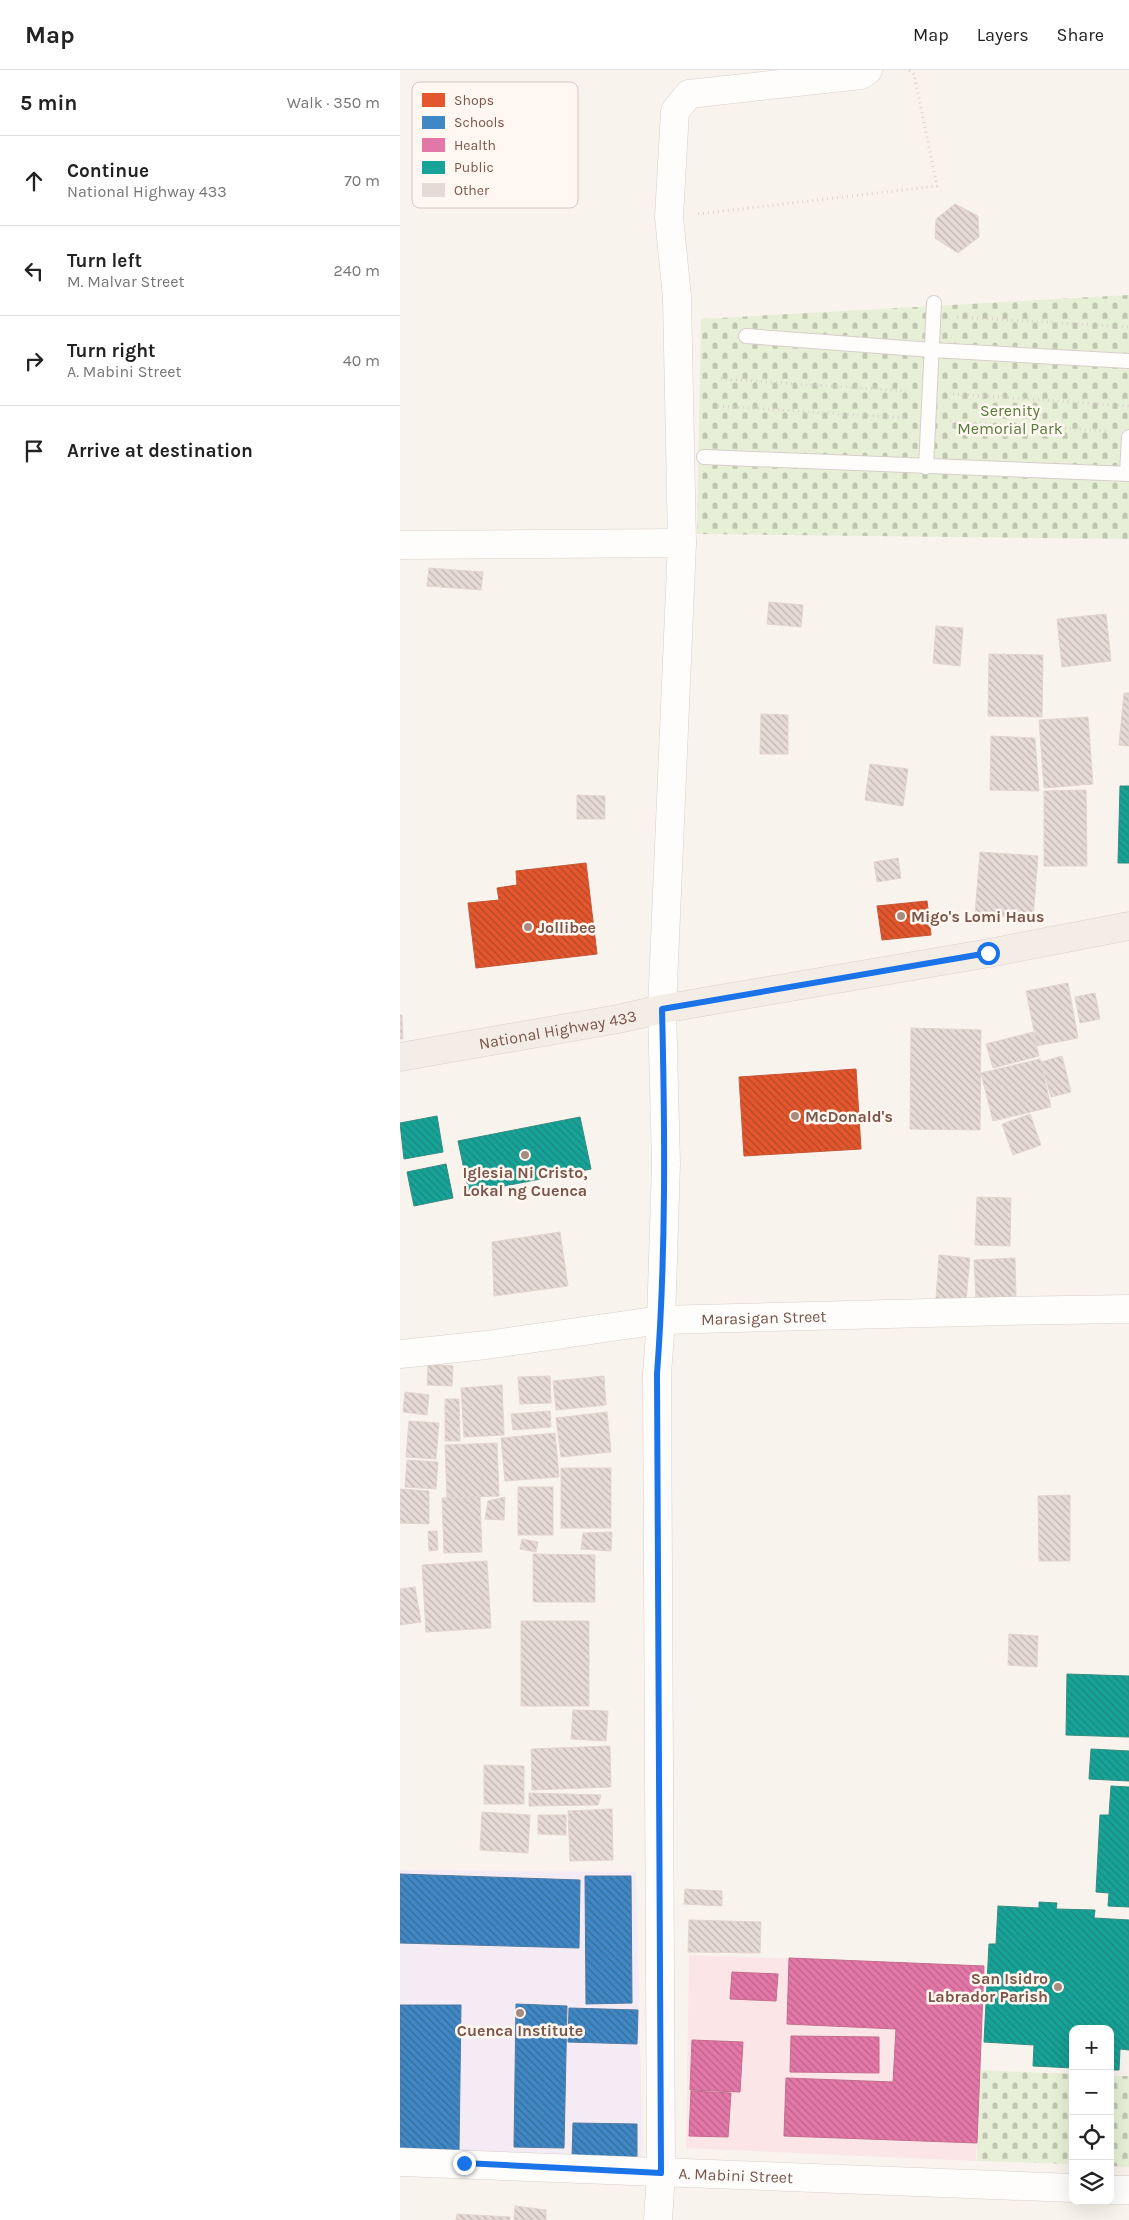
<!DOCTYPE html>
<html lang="en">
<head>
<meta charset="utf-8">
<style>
  body { margin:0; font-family:Karla,sans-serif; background:#f6f6f6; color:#222 }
  .controls { position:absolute; right:15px; bottom:15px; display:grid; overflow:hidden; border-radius:10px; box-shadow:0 5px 20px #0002 }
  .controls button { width:45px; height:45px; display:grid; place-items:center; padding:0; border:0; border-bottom:1px solid #e0e0e0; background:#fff; color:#222; font:25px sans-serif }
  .stop { position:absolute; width:15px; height:15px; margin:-11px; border:4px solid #1a73e8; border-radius:50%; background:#fff }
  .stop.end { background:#1a73e8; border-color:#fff; box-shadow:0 1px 5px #0008 }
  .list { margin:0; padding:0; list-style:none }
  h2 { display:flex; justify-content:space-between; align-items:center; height:65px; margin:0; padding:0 20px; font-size:21px }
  h2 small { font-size:16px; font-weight:400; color:#767676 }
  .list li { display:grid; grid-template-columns:32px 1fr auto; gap:15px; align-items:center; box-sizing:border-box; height:90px; padding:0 20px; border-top:1px solid #e0e0e0 }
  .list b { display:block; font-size:19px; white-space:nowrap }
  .list p { margin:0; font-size:16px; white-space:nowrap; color:#767676 }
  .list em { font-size:16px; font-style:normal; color:#767676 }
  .icon { flex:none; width:28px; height:28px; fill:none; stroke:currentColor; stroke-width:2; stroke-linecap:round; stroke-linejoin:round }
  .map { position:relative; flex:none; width:729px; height:2150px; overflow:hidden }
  header { display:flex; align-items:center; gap:30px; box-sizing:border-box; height:70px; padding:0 25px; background:#fff; border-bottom:1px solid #e0e0e0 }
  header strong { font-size:24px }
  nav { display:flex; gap:28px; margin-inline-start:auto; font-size:18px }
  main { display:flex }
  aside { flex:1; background:#fff }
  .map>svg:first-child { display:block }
  .education { fill:#f4ebf5 }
  .medical { fill:#fbe5e7 }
  .cemetery { fill:url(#cemetery-stones) }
  .shops { fill:url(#shops-back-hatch); stroke:#c45636 }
  .schools { fill:url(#schools-back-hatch); stroke:#5179a0 }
  .health { fill:url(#health-back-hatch); stroke:#c46d8c }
  .public { fill:url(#public-back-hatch); stroke:#358c80 }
  .building { fill:url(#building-back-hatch); stroke:#e3d5ce }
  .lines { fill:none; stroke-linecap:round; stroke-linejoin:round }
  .lane-casing { stroke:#d8ceca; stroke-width:16 }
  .street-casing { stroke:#d8ceca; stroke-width:29 }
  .primary-casing { stroke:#dacfca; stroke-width:29 }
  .path { stroke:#dcd1ce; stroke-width:3; stroke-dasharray:1 4; stroke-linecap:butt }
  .lane { stroke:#fefdfc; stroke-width:14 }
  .street { stroke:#fefdfc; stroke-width:28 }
  .primary { stroke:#f3ede6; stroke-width:28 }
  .route { stroke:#1a73e8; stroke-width:6 }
  .poi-dot { fill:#a78c82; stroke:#fff7f0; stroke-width:2 }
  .labels { text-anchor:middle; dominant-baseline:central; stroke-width:5; stroke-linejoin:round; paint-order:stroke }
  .park-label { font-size:16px; fill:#567b3d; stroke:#fff7f0 }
  .poi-label { font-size:16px; font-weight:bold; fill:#7b5549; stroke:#fff7f0; text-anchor:start }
  .street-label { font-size:16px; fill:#7b5549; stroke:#fff7f0 }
  .key { fill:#fff7f0; stroke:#d7c6be; stroke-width:1 }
  .key-label { font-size:14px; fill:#7b5549 }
</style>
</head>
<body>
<header>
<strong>Map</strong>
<nav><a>Map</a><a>Layers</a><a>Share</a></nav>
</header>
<main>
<aside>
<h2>5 min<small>Walk · 350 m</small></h2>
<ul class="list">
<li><svg class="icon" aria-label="ahead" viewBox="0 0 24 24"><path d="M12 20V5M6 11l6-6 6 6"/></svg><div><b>Continue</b><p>National Highway 433</p></div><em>70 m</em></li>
<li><svg class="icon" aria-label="left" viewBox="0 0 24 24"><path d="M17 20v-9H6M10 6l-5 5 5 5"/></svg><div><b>Turn left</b><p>M. Malvar Street</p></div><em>240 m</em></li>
<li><svg class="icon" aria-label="right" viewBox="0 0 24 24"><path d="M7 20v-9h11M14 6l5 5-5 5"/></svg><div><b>Turn right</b><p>A. Mabini Street</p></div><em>40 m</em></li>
<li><svg class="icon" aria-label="arrive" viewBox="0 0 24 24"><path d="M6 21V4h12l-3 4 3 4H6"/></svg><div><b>Arrive at destination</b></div></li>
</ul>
</aside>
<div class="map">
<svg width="729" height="2150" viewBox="0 0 729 2150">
  <defs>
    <pattern id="cemetery-stones" width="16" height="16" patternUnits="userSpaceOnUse" patternTransform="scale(1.25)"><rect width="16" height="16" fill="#e7f0d6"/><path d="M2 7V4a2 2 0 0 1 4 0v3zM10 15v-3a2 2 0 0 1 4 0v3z" fill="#c0c5b0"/></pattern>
    <pattern id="shops-back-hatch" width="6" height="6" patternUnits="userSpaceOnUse" patternTransform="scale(1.25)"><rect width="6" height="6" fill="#e4572e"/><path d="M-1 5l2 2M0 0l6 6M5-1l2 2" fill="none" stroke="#b44828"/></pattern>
    <pattern id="schools-back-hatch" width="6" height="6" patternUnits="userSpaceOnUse" patternTransform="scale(1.25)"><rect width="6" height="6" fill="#3f88c5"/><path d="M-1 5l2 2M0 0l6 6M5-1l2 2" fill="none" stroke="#386c99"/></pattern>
    <pattern id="health-back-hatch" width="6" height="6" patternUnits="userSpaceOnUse" patternTransform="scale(1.25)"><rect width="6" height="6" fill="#e377a8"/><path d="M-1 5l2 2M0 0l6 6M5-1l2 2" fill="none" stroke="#bd648b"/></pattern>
    <pattern id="public-back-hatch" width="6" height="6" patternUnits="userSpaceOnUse" patternTransform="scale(1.25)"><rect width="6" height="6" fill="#17a398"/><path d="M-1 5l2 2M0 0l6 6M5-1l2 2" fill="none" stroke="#1a887e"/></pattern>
    <pattern id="building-back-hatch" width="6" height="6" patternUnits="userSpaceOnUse" patternTransform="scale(1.25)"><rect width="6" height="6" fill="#e6dad4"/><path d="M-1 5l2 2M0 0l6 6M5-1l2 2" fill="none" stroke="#bfb4ae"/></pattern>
  </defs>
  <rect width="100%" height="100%" fill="#f9f3ed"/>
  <polygon class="education" points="0,1800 236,1802 243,2091 0,2085"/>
  <polygon class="medical" points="289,1885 584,1896 576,2091 286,2078"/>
  <g class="cemetery">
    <polygon points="729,225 729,469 297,464 301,249"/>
    <polygon points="580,2000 673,2004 673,2094 577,2091"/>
    <polygon points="710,2006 729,2006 729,2097 710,2096"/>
  </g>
  <g class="shops">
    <polygon points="186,793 197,884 76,898 68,833 99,830 97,818 117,815 116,801"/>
    <polygon points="527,831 531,865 482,870 477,836"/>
    <polygon points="456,999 461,1079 344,1086 339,1007"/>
  </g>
  <g class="schools">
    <polygon points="0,1804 180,1810 179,1878 0,1873"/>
    <polygon points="185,1806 231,1806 232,1933 186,1934"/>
    <polygon points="116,1934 167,1936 164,2078 114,2077"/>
    <polygon points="0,1935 61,1935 59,2081 0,2080"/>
    <polygon points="169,1938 238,1940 237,1974 168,1972"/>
    <polygon points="173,2053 237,2054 237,2089 172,2088"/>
  </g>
  <g class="health">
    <polygon points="389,1888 584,1896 577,2073 384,2066 386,2008 493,2012 496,1959 387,1954"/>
    <polygon points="332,1902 378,1904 376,1931 330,1929"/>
    <polygon points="391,1966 479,1967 479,2003 390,2002"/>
    <polygon points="292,1970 343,1972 340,2022 290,2020"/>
    <polygon points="291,2021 331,2023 328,2067 289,2066"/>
  </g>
  <g class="public">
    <polygon points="720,716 729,716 729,793 718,793"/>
    <polygon points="37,1046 43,1082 4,1089 0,1053"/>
    <polygon points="180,1047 191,1099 69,1123 58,1071"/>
    <polygon points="46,1094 53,1128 14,1136 7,1102"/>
    <polygon points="667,1604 729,1606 729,1667 666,1665"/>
    <polygon points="691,1679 729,1681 729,1711 689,1709"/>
    <polygon points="711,1716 729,1717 729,1837 708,1836 709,1823 696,1822 700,1745 709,1745"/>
    <polygon points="639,1832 657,1833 656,1839 695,1840 694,1848 729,1850 729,1980 720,1979 719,2000 710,2000 710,1959 673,1959 673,1998 633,1996 634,1975 584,1972 589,1874 596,1874 598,1836 639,1838"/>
  </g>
  <g class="building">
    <polygon points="555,134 578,146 579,167 558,183 535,168 536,149"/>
    <polygon points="29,498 83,502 81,520 27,516"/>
    <polygon points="369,532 403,535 401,557 367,554"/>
    <polygon points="706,544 711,591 662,597 657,549"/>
    <polygon points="536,556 563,558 560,596 533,593"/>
    <polygon points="589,584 643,585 642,647 588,646"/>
    <polygon points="724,623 729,623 729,676 719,675"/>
    <polygon points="361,644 388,645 388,684 360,684"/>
    <polygon points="688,647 693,714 644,718 639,650"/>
    <polygon points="591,666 635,668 639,721 590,720"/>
    <polygon points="470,694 508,699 503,736 465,730"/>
    <polygon points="686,720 687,796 644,796 644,721"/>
    <polygon points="177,725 205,726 205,749 177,749"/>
    <polygon points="580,782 638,786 633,849 575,844"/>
    <polygon points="498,788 501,808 477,812 474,792"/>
    <polygon points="668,913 678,968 637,976 626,921"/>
    <polygon points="695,923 700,949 680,953 675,927"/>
    <polygon points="0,945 2,945 3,969 0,969"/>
    <polygon points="511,958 581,960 580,1060 510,1059"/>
    <polygon points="633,962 639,986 593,998 586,974"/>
    <polygon points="662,986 671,1022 651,1027 641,992"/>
    <polygon points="640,989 651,1037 593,1051 581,1003"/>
    <polygon points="630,1044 641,1075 613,1085 602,1054"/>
    <polygon points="577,1127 611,1128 610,1176 575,1175"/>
    <polygon points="160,1162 168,1216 94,1226 92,1172"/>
    <polygon points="539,1185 570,1188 566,1231 536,1229"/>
    <polygon points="615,1188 616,1227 576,1228 574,1190"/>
    <polygon points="28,1294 53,1296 52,1316 27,1315"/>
    <polygon points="150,1306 151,1333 120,1334 118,1307"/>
    <polygon points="204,1306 206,1335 156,1340 153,1311"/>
    <polygon points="102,1315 104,1365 64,1367 61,1318"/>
    <polygon points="5,1322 29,1325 27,1345 3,1342"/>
    <polygon points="45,1329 59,1329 60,1371 45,1371"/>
    <polygon points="150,1341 151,1357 113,1360 111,1344"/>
    <polygon points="207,1342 211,1382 161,1387 156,1348"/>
    <polygon points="9,1351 39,1353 36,1389 6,1387"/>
    <polygon points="155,1363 159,1407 105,1411 101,1368"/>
    <polygon points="97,1373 99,1426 47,1428 45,1375"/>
    <polygon points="7,1390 38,1392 36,1419 5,1417"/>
    <rect x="161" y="1398" width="50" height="60"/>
    <rect x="118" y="1417" width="35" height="48"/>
    <polygon points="0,1419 29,1421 29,1454 0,1453"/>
    <polygon points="670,1425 670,1491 639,1491 638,1426"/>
    <polygon points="80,1427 82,1482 44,1483 42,1428"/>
    <polygon points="105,1427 104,1450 85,1449 88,1431"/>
    <polygon points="28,1461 37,1461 38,1480 29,1481"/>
    <polygon points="212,1462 211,1481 181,1479 183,1463"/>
    <polygon points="122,1469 138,1472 136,1482 120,1479"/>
    <polygon points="133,1484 195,1485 195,1532 133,1532"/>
    <polygon points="87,1491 91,1558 26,1562 22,1495"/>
    <polygon points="15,1517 21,1552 0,1555 0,1519"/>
    <rect x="121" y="1551" width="68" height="85"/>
    <polygon points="609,1564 638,1566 637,1597 608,1595"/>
    <polygon points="173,1640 208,1641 206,1671 171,1669"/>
    <polygon points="210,1676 211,1717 132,1720 131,1679"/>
    <polygon points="84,1695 124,1696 124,1734 84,1734"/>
    <polygon points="129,1723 201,1725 198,1735 129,1736"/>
    <polygon points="212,1739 213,1790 170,1791 168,1741"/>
    <polygon points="82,1742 130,1745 128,1783 80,1780"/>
    <polygon points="138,1745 166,1745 166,1765 138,1764"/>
    <polygon points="285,1819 322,1821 322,1836 284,1834"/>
    <polygon points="289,1850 361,1852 360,1883 288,1882"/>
    <polygon points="115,2136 146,2140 146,2150 114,2150"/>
    <polygon points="57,2144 110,2147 110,2150 56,2150"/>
  </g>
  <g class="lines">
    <defs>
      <g id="lane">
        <polyline points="346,266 532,280 729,291"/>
        <polyline points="304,387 729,404"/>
        <polyline points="526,397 534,233"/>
        <polyline points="727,403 729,367"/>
      </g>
      <g id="street">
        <polyline points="0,475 282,473"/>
        <path id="s1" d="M0,1284L86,1275L261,1250L606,1241L729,1239"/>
        <path id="s2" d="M0,2092L673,2118"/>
        <polyline points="710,2120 729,2120"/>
        <polyline points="258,2150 261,2103 257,1304 261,1250 266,1094 262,939 282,473 277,227 269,147 275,41 289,24 461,5 468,0"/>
      </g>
      <g id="primary">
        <path id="s3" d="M0,987L218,949L262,939L589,883L729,856"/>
      </g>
    </defs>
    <use href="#lane" class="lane-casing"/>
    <use href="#street" class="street-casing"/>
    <use href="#primary" class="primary-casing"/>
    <g class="path">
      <polyline points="298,144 537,116 514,4 508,0"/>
      <polyline points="557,247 729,257"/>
      <polyline points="321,309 506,321"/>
      <polyline points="553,324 729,336"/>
      <polyline points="318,336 506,348"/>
      <polyline points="550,351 706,361"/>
    </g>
    <use href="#lane" class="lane"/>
    <use href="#street" class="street"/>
    <use href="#primary" class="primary"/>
  </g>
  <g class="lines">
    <path class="route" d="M64,2093L261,2103L257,1304C266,1183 265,1061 262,939L588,883"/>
  </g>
  <g class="poi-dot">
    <circle cx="501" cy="846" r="5"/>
    <circle cx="128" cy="857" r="5"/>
    <circle cx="395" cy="1046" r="5"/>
    <circle cx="125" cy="1085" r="5"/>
    <circle cx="658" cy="1917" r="5"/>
    <circle cx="120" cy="1943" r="5"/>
  </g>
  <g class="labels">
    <g class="park-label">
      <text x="610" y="340">Serenity<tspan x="610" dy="18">Memorial Park</tspan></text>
    </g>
    <g class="poi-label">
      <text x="511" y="846">Migo's Lomi Haus</text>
      <text x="138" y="857">Jollibee</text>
      <text x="405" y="1046">McDonald's</text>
      <text x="125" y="1102" text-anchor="middle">Iglesia Ni Cristo,<tspan x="125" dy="18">Lokal ng Cuenca</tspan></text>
      <text x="648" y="1908" text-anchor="end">San Isidro<tspan x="648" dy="18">Labrador Parish</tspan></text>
      <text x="120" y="1960" text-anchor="middle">Cuenca Institute</text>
    </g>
    <g class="street-label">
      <text stroke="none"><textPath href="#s3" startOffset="160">National Highway 433</textPath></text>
      <text stroke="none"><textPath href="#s1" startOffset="366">Marasigan Street</textPath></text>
      <text stroke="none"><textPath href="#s2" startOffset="336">A. Mabini Street</textPath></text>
    </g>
  </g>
  <rect x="12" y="12" width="166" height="126" rx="8" class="key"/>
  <rect x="22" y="23" width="23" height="14" fill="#e4572e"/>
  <rect x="22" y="46" width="23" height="13" fill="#3f88c5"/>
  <rect x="22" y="68" width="23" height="14" fill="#e377a8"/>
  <rect x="22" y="91" width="23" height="13" fill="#17a398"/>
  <rect x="22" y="113" width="23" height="14" fill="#e6dad4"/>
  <g class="key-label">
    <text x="54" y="35">Shops</text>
    <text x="54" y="57">Schools</text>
    <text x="54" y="80">Health</text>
    <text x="54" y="102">Public</text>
    <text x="54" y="125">Other</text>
  </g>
</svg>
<div class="controls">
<button>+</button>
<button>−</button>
<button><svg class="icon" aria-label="locate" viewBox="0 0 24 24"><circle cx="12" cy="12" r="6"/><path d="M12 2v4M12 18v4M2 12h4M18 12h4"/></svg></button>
<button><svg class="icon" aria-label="layers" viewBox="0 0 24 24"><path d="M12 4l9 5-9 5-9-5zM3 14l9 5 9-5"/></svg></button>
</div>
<div class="stop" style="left:588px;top:883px"></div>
<div class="stop end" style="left:64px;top:2093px"></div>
</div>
</main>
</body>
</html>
